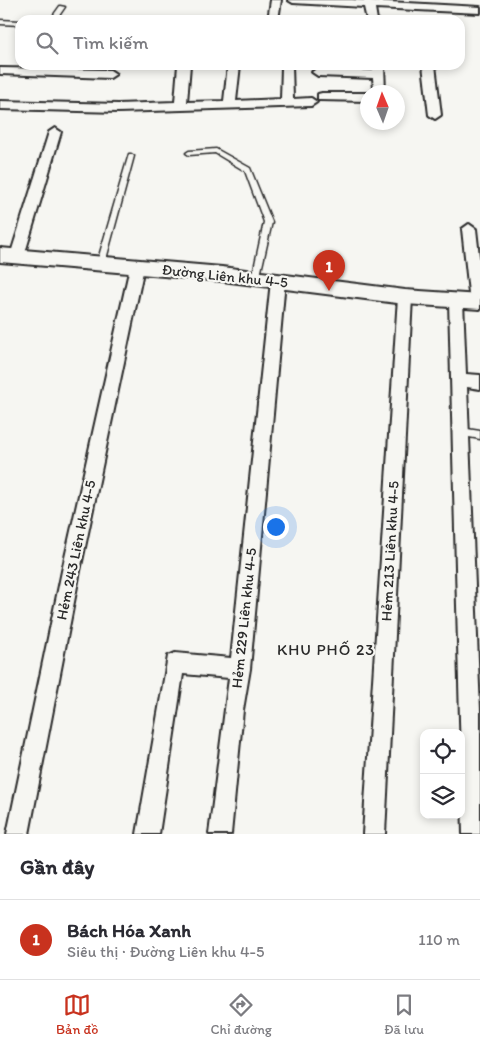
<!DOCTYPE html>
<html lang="vi">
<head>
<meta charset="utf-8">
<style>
  body { margin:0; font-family:Itim,sans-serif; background:#f2f2f3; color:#2b2b33 }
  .controls { position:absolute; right:15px; bottom:15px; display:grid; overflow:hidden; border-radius:10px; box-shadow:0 2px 8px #0003 }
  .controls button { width:45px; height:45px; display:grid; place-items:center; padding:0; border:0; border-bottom:1px solid #e1e1e2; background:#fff; color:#2b2b33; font:25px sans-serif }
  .compass { position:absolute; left:360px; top:85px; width:45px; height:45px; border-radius:50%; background:#fff; box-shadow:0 2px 8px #0003; rotate:358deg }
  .you { position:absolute; left:275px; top:526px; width:18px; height:18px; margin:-12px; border:4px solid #fff; border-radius:50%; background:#1a73e8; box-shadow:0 0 0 8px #1a73e833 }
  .badge { display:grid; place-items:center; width:32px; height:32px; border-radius:50%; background:#c8321e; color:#fff; font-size:16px; font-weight:700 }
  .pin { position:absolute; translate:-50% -41px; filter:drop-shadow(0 1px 2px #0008) }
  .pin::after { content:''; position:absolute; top:26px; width:18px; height:15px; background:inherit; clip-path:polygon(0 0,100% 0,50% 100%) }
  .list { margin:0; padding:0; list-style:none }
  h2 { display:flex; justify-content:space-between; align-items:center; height:65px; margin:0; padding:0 20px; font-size:21px }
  h2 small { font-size:16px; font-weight:400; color:#7c7c81 }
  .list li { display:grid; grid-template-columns:32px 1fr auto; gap:15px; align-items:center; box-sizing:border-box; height:80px; padding:0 20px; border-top:1px solid #e1e1e2 }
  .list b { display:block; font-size:19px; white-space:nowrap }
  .list p { margin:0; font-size:16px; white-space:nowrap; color:#7c7c81 }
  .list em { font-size:16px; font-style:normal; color:#7c7c81 }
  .icon { flex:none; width:28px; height:28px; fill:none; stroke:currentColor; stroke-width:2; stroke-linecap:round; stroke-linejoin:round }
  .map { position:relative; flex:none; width:480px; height:834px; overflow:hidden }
  .search { position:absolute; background:#fff; box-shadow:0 2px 8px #0003; left:15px; right:15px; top:15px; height:55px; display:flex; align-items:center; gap:12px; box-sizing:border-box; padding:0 18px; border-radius:15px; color:#7c7c81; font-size:19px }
  .sheet { height:145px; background:#fff }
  nav { display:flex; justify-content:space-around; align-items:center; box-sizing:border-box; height:70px; border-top:1px solid #e1e1e2; background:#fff; font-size:14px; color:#7c7c81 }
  nav a { display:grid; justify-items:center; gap:2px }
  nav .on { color:#c8321e }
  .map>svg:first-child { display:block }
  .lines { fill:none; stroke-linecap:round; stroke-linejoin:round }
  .service-casing { stroke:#2b2b2b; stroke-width:3 }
  .minor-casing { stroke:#2b2b2b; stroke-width:4 }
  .tertiary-casing { stroke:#2b2b2b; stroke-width:4 }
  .service { fill:#f6f6f2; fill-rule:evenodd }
  .minor { fill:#f6f6f2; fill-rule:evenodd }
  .tertiary { fill:#f6f6f2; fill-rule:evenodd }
  .labels { text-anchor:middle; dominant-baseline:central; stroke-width:4.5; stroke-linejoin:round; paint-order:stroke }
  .street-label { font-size:15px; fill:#2b2b2b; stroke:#f6f6f2 }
  .neighbourhood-label { font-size:16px; letter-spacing:1px; fill:#2b2b2b; stroke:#f6f6f2 }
</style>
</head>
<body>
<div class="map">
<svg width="480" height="834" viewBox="0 0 480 834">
  <rect width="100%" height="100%" fill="#f6f6f2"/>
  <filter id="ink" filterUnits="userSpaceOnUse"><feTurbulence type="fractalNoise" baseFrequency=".02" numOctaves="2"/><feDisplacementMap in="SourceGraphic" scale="10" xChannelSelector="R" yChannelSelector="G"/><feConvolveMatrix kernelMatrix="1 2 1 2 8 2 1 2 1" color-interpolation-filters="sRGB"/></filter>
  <g filter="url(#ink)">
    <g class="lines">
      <defs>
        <g id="service">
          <polygon points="60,6 65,7 56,20 50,20"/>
          <polygon points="0,20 20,21 20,25 0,24"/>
          <polygon points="216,149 250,168 272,222 259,280 253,280 252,278 264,222 245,171 215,153 189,155 186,153 189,151"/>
          <polygon points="129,154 131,154 134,156 105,263 101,266 97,263"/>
          <polygon points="461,428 480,431 480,439 458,435 457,432 458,429"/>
        </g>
        <g id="minor">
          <polygon points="271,0 281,0 278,20 268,20"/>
          <polygon points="288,0 352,0 480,7 480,13 375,8 377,20 367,20 364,7 293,3"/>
          <polygon points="178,65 190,65 187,102 224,101 228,65 240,65 236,101 281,99 282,67 292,65 293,99 311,98 317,102 311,106 118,112 0,109 0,101 118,104 175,102"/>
          <polygon points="372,65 384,65 385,92 371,92 374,89 373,78 318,76 312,72 318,68 373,71"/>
          <polygon points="423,65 435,65 441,115 435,119 429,115"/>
          <polygon points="0,68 110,70 116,74 110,78 0,74"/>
          <polygon points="322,93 368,93 368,101 318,100 318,94"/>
          <polygon points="55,128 61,132 24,256 17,261 10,256 49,132"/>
          <polygon points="469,224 476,229 480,265 480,307 472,306 470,302 462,229"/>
          <polygon points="137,262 142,263 144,267 80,571 29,834 7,834 62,571 130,267 132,263"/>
          <polygon points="278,276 283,277 285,281 250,669 243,710 231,834 209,834 229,678 183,674 159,834 137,834 168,656 175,653 231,658 271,281 273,277"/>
          <polygon points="405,291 410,293 412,297 385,834 363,834 398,297 400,293"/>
          <polygon points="456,295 461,297 463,301 466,374 480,375 480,389 467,387 480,711 480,834 463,834 449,301 451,297"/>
        </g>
        <polygon id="tertiary" points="0,248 222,267 405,290 480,295 480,309 405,304 222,281 0,262"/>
      </defs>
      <use href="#service" class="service-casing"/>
      <use href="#minor" class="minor-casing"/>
      <use href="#tertiary" class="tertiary-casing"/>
      <use href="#service" class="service"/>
      <use href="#minor" class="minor"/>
      <use href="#tertiary" class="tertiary"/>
    </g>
  </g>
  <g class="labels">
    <g class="street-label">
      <text transform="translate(225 276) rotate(6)">Đường Liên khu 4-5</text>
      <text transform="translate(76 550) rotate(-78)">Hẻm 243 Liên khu 4-5</text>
      <text transform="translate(390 551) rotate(-87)">Hẻm 213 Liên khu 4-5</text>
      <text transform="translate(244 618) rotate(-84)">Hẻm 229 Liên khu 4-5</text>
    </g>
    <g class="neighbourhood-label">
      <text x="326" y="649">KHU PHỐ 23</text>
    </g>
  </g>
</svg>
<div class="controls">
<button><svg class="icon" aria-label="locate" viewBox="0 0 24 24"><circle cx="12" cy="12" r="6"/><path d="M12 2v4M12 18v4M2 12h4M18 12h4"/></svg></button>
<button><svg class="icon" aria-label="layers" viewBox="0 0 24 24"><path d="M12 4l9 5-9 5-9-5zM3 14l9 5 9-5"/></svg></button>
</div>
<svg class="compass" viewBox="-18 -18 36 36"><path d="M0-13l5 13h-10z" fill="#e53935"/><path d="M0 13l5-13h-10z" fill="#7c7c81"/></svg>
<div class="you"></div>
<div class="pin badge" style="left:329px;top:291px">1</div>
<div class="search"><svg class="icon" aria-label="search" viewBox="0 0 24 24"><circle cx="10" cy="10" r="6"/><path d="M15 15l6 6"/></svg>Tìm kiếm</div>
</div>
<section class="sheet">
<h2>Gần đây<small></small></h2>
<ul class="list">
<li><span class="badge">1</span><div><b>Bách Hóa Xanh</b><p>Siêu thị · Đường Liên khu 4-5</p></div><em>110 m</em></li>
</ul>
</section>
<nav>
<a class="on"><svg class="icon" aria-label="map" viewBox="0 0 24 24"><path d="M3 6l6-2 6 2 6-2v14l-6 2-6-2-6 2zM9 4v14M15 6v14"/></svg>Bản đồ</a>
<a><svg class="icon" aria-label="directions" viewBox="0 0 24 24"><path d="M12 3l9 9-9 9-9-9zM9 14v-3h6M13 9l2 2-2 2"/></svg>Chỉ đường</a>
<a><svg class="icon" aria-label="saved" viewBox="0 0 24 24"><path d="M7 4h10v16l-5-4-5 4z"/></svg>Đã lưu</a>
</nav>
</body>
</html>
